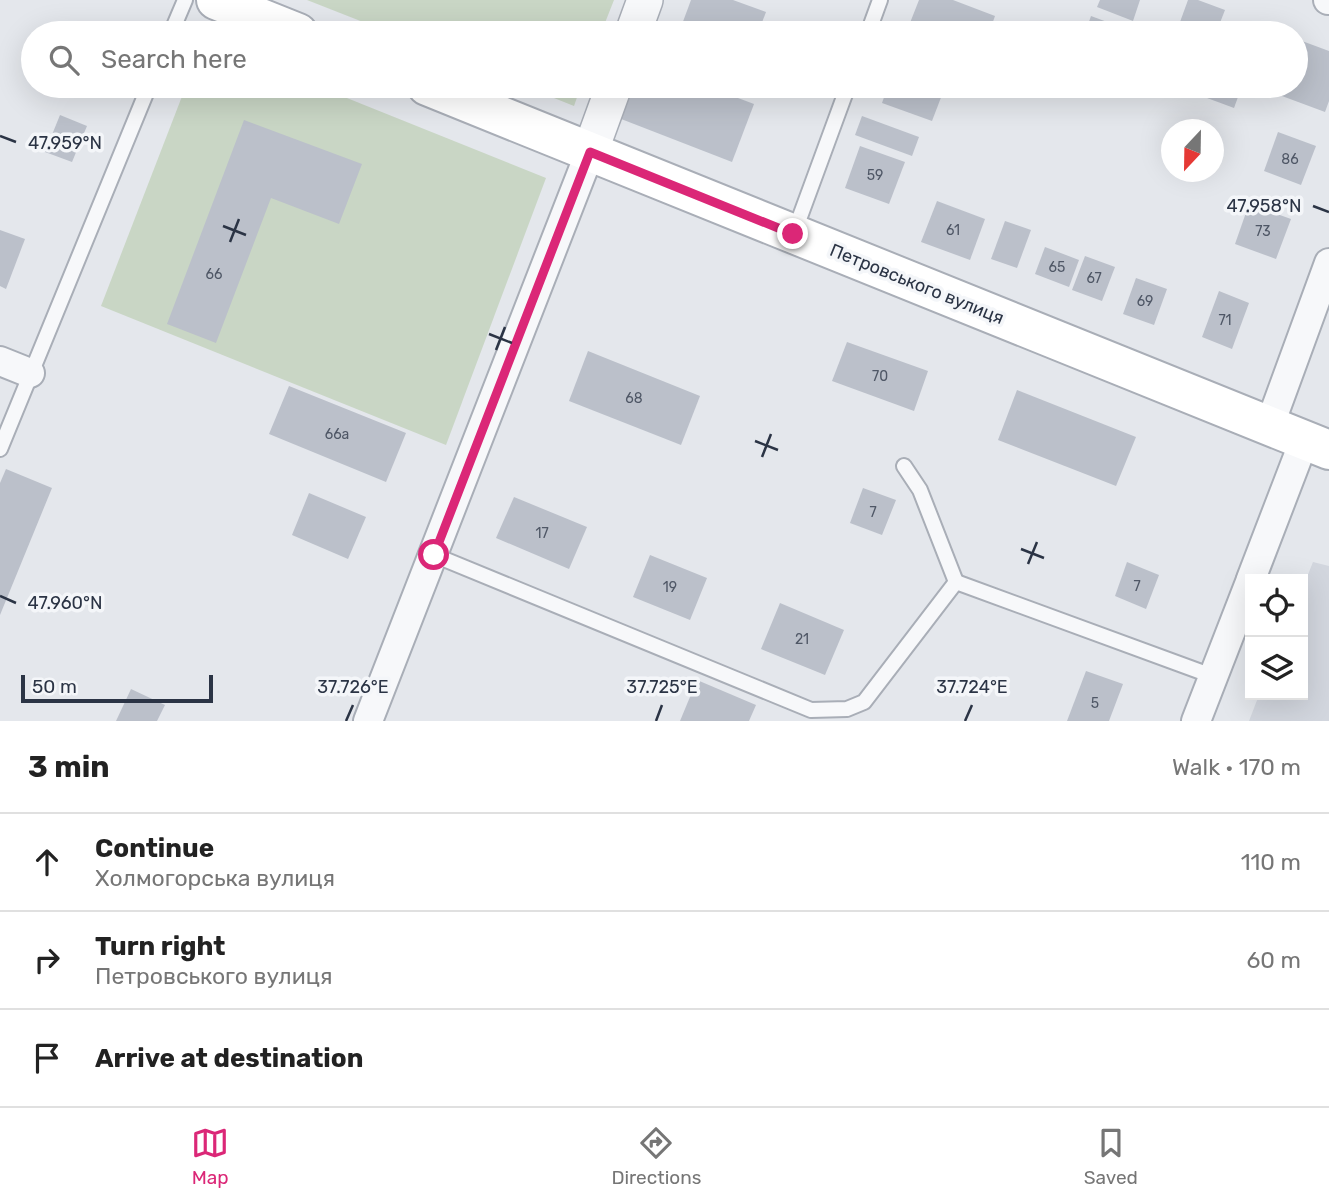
<!DOCTYPE html>
<html lang="en">
<head>
<meta charset="utf-8">
<style>
  body { margin:0; font-family:Rubik,sans-serif; background:#f2f2f2; color:#222 }
  .controls { position:absolute; right:21px; bottom:21px; display:grid; overflow:hidden; border-radius:0px; box-shadow:0 7px 28px #0002 }
  .controls button { width:63px; height:63px; display:grid; place-items:center; padding:0; border:0; border-bottom:2px solid #e0e0e0; background:#fff; color:#222; font:35px sans-serif }
  .compass { position:absolute; left:1161px; top:119px; width:63px; height:63px; border-radius:50%; background:#fff; box-shadow:0 7px 28px #0002; rotate:202deg }
  .scale { position:absolute; left:21px; bottom:18px; width:192px; box-sizing:border-box; padding-left:7px; border:4px solid #2b3445; border-top:0; font-size:19px; line-height:24px; white-space:nowrap; color:#2b3445; -webkit-text-stroke:5px #f4f6f9; paint-order:stroke }
  .stop { position:absolute; width:21px; height:21px; margin:-16px; border:5px solid #db2777; border-radius:50%; background:#fff }
  .stop.end { background:#db2777; border-color:#fff; box-shadow:0 2px 7px #0008 }
  .list { margin:0; padding:0; list-style:none }
  h2 { display:flex; justify-content:space-between; align-items:center; height:91px; margin:0; padding:0 28px; font-size:30px }
  h2 small { font-size:23px; font-weight:400; color:#767676 }
  .list li { display:grid; grid-template-columns:46px 1fr auto; gap:21px; align-items:center; box-sizing:border-box; height:98px; padding:0 28px; border-top:2px solid #e0e0e0 }
  .list b { display:block; font-size:26px; white-space:nowrap }
  .list p { margin:0; font-size:23px; white-space:nowrap; color:#767676 }
  .list em { font-size:23px; font-style:normal; color:#767676 }
  .icon { flex:none; width:38px; height:38px; fill:none; stroke:currentColor; stroke-width:2; stroke-linecap:round; stroke-linejoin:round }
  .map { position:relative; flex:none; width:1329px; height:721px; overflow:hidden }
  .search { position:absolute; background:#fff; box-shadow:0 7px 28px #0002; left:21px; right:21px; top:21px; height:77px; display:flex; align-items:center; gap:18px; box-sizing:border-box; padding:0 24px; border-radius:38px; color:#767676; font-size:26px }
  .sheet { height:385px; background:#fff }
  nav { display:flex; justify-content:space-around; align-items:center; box-sizing:border-box; height:98px; border-top:2px solid #e0e0e0; background:#fff; font-size:19px; color:#767676 }
  nav a { display:grid; justify-items:center; gap:4px }
  nav .on { color:#db2777 }
  .map>svg:first-child { display:block }
  .built { fill:#d2d6de }
  .green { fill:#c9d6c5 }
  .building { fill:#bbc0ca }
  .lines { fill:none; stroke-linecap:round; stroke-linejoin:round }
  .service-casing { stroke:#a9aeb7; stroke-width:18 }
  .minor-casing { stroke:#a9aeb7; stroke-width:32 }
  .tertiary-casing { stroke:#a9aeb7; stroke-width:38 }
  .secondary-casing { stroke:#a9aeb7; stroke-width:42 }
  .service { stroke:#f7f8fa; stroke-width:14 }
  .minor { stroke:#f7f8fa; stroke-width:28 }
  .tertiary { stroke:#f7f8fa; stroke-width:35 }
  .secondary { stroke:#fff; stroke-width:38 }
  .route { stroke:#db2777; stroke-width:9 }
  .ticks { fill:none; stroke:#2b3445; stroke-width:2.5 }
  .labels { text-anchor:middle; dominant-baseline:central; stroke-width:7; stroke-linejoin:round; paint-order:stroke }
  .number-label { font-size:14px; fill:#4f5766 }
  .street-label { font-size:18px; fill:#2b3445; stroke:#f4f6f9 }
  .ticks-label { font-size:18px; text-anchor:middle; fill:#2b3445; stroke:#f4f6f9; stroke-width:7; stroke-linejoin:round; paint-order:stroke }
</style>
</head>
<body>
<div class="map">
<svg width="1329" height="721" viewBox="0 0 1329 721">
  <rect width="100%" height="100%" fill="#e4e7ec"/>
  <polygon class="built" points="1313,562 1329,566 1329,721 1249,721 1259,695 1303,695 1303,587"/>
  <g class="green">
    <polygon points="307,0 614,0 601,33 391,33"/>
    <polygon points="186,86 317,86 546,178 446,445 101,306"/>
    <polygon points="524,86 581,86 574,106"/>
  </g>
  <g class="building">
    <polygon points="691,0 733,0 766,12 758,33 698,33 681,27"/>
    <polygon points="919,0 953,0 995,16 989,33 906,33"/>
    <polygon points="1100,0 1140,0 1133,21 1097,7"/>
    <polygon points="1188,0 1198,0 1225,10 1216,33 1176,33"/>
    <polygon points="1091,16 1137,33 1085,33"/>
    <polygon points="1302,41 1329,51 1329,101 1325,112 1282,96 1285,86 1296,86 1296,58"/>
    <polygon points="628,86 706,86 754,104 732,162 616,117"/>
    <polygon points="888,86 945,87 932,121 882,103"/>
    <polygon points="1202,86 1242,86 1234,108 1199,95"/>
    <polygon points="60,115 87,126 72,162 45,152"/>
    <polygon points="862,116 919,137 912,156 855,135"/>
    <polygon points="244,120 362,164 339,224 271,198 216,343 167,324"/>
    <polygon points="1278,132 1316,146 1301,185 1264,171"/>
    <polygon points="860,146 905,162 889,204 845,188"/>
    <polygon points="937,201 985,219 970,260 921,242"/>
    <polygon points="1249,204 1291,219 1276,259 1235,244"/>
    <polygon points="1005,221 1031,230 1017,268 991,259"/>
    <polygon points="0,230 25,239 6,289 0,286"/>
    <polygon points="1045,247 1079,260 1069,287 1035,274"/>
    <polygon points="1085,256 1115,267 1102,301 1072,290"/>
    <polygon points="1136,278 1167,289 1154,325 1123,314"/>
    <polygon points="1219,291 1249,303 1232,349 1202,337"/>
    <polygon points="847,342 928,371 914,411 832,381"/>
    <polygon points="588,351 700,396 681,445 569,401"/>
    <polygon points="289,386 406,433 386,482 269,434"/>
    <polygon points="1017,390 1136,437 1116,486 998,440"/>
    <polygon points="6,469 52,488 0,615 0,483"/>
    <polygon points="863,488 896,500 882,535 850,523"/>
    <polygon points="309,493 366,517 348,559 292,535"/>
    <polygon points="514,497 587,527 569,569 496,538"/>
    <polygon points="650,555 707,578 690,620 633,597"/>
    <polygon points="1127,562 1159,575 1146,609 1115,596"/>
    <polygon points="780,603 844,630 825,675 761,649"/>
    <polygon points="1086,671 1123,684 1109,721 1067,721"/>
    <polygon points="697,680 756,705 749,721 680,721"/>
    <polygon points="131,689 165,705 157,721 116,721"/>
  </g>
  <g class="lines">
    <defs>
      <g id="service">
        <polyline points="171,33 185,0"/>
        <polyline points="868,33 880,0"/>
        <polyline points="794,233 848,86"/>
        <polyline points="0,449 149,86"/>
        <polyline points="904,466 920,490 956,582"/>
        <polyline points="434,555 811,710 847,709 864,702 956,582 1215,677"/>
      </g>
      <g id="minor">
        <polyline points="1328,0 1329,0"/>
        <polyline points="0,361 30,373"/>
        <polyline points="1269,427 1329,263"/>
        <polyline points="1251,579 1304,441"/>
        <polyline points="368,721 590,152"/>
        <polyline points="1196,721 1250,582"/>
      </g>
      <g id="tertiary">
        <polyline points="633,33 645,0"/>
        <polyline points="590,152 614,86"/>
      </g>
      <g id="secondary">
        <polyline points="216,0 298,33"/>
        <polyline points="427,86 1329,450"/>
      </g>
    </defs>
    <use href="#service" class="service-casing"/>
    <use href="#minor" class="minor-casing"/>
    <use href="#tertiary" class="tertiary-casing"/>
    <use href="#secondary" class="secondary-casing"/>
    <use href="#service" class="service"/>
    <use href="#minor" class="minor"/>
    <use href="#tertiary" class="tertiary"/>
    <use href="#secondary" class="secondary"/>
  </g>
  <g class="lines">
    <polyline class="route" points="434,555 590,152 793,234"/>
  </g>
  <path class="ticks" d="M0,136L16,142M1313,206L1329,212M223,226L246,235M230,242L239,219M489,334L512,343M496,350L505,327M755,441L778,450M762,457L771,434M1021,549L1044,558M1028,564L1037,542M0,596L16,603M346,721L353,705M656,721L662,705M965,721L972,705"/>
  <g class="labels">
    <g class="number-label">
      <text x="1290" y="159">86</text>
      <text x="875" y="175">59</text>
      <text x="953" y="230">61</text>
      <text x="1263" y="231">73</text>
      <text x="1057" y="267">65</text>
      <text x="214" y="274">66</text>
      <text x="1094" y="278">67</text>
      <text x="1145" y="301">69</text>
      <text x="1225" y="320">71</text>
      <text x="880" y="376">70</text>
      <text x="634" y="398">68</text>
      <text x="337" y="434">66а</text>
      <text x="873" y="512">7</text>
      <text x="542" y="533">17</text>
      <text x="1137" y="586">7</text>
      <text x="670" y="587">19</text>
      <text x="802" y="639">21</text>
      <text x="1095" y="703">5</text>
    </g>
    <g class="street-label">
      <text transform="translate(917 284) rotate(22)">Петровського вулиця</text>
    </g>
  </g>
  <g class="ticks-label">
    <text x="65" y="149">47.959°N</text>
    <text x="1264" y="212">47.958°N</text>
    <text x="65" y="609">47.960°N</text>
    <text x="353" y="693">37.726°E</text>
    <text x="662" y="693">37.725°E</text>
    <text x="972" y="693">37.724°E</text>
  </g>
</svg>
<div class="controls">
<button><svg class="icon" aria-label="locate" viewBox="0 0 24 24"><circle cx="12" cy="12" r="6"/><path d="M12 2v4M12 18v4M2 12h4M18 12h4"/></svg></button>
<button><svg class="icon" aria-label="layers" viewBox="0 0 24 24"><path d="M12 4l9 5-9 5-9-5zM3 14l9 5 9-5"/></svg></button>
</div>
<svg class="compass" viewBox="-18 -18 36 36"><path d="M0-13l5 13h-10z" fill="#e53935"/><path d="M0 13l5-13h-10z" fill="#767676"/></svg>
<div class="scale">50 m</div>
<div class="stop" style="left:434px;top:555px"></div>
<div class="stop end" style="left:793px;top:234px"></div>
<div class="search"><svg class="icon" aria-label="search" viewBox="0 0 24 24"><circle cx="10" cy="10" r="6"/><path d="M15 15l6 6"/></svg>Search here</div>
</div>
<section class="sheet">
<h2>3 min<small>Walk · 170 m</small></h2>
<ul class="list">
<li><svg class="icon" aria-label="ahead" viewBox="0 0 24 24"><path d="M12 20V5M6 11l6-6 6 6"/></svg><div><b>Continue</b><p>Холмогорська вулиця</p></div><em>110 m</em></li>
<li><svg class="icon" aria-label="right" viewBox="0 0 24 24"><path d="M7 20v-9h11M14 6l5 5-5 5"/></svg><div><b>Turn right</b><p>Петровського вулиця</p></div><em>60 m</em></li>
<li><svg class="icon" aria-label="arrive" viewBox="0 0 24 24"><path d="M6 21V4h12l-3 4 3 4H6"/></svg><div><b>Arrive at destination</b></div></li>
</ul>
</section>
<nav>
<a class="on"><svg class="icon" aria-label="map" viewBox="0 0 24 24"><path d="M3 6l6-2 6 2 6-2v14l-6 2-6-2-6 2zM9 4v14M15 6v14"/></svg>Map</a>
<a><svg class="icon" aria-label="directions" viewBox="0 0 24 24"><path d="M12 3l9 9-9 9-9-9zM9 14v-3h6M13 9l2 2-2 2"/></svg>Directions</a>
<a><svg class="icon" aria-label="saved" viewBox="0 0 24 24"><path d="M7 4h10v16l-5-4-5 4z"/></svg>Saved</a>
</nav>
</body>
</html>
